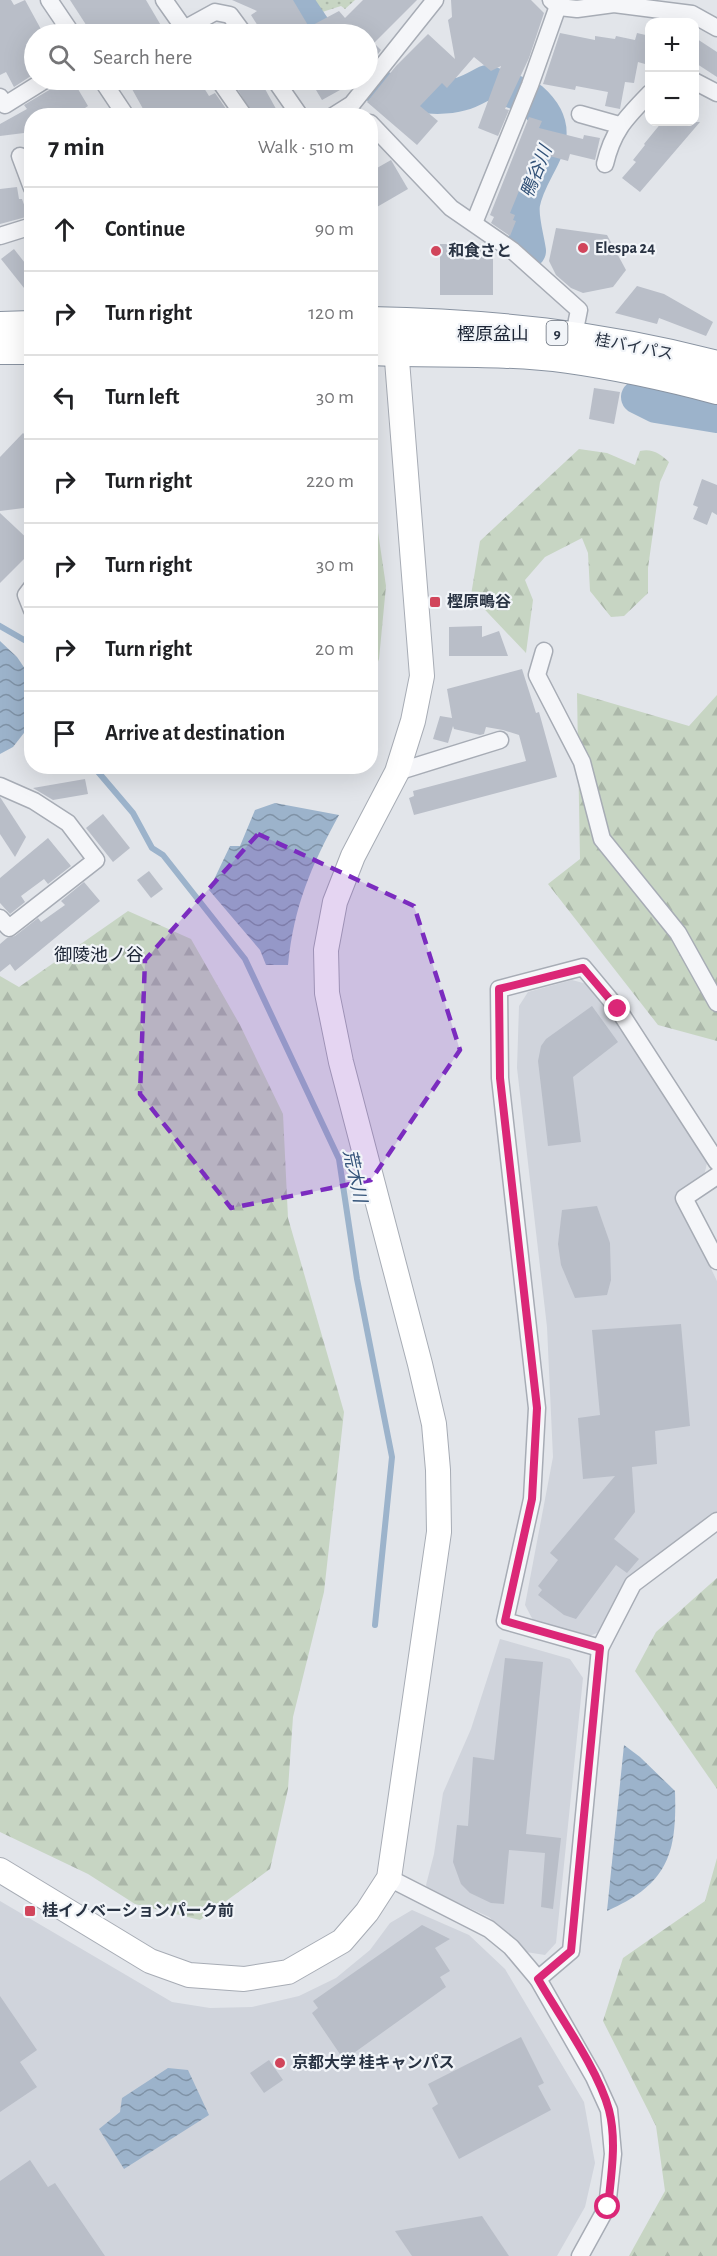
<!DOCTYPE html>
<html lang="en">
<head>
<meta charset="utf-8">
<style>
  body { margin:0; font-family:"Alegreya Sans","Noto Sans JP",sans-serif; background:#f2f2f2; color:#202124 }
  .controls { position:absolute; right:18px; top:18px; display:grid; overflow:hidden; border-radius:12px; box-shadow:0 6px 24px #0002 }
  .controls button { width:54px; height:54px; display:grid; place-items:center; padding:0; border:0; border-bottom:2px solid #e0e0e0; background:#fff; color:#202124; font:30px sans-serif }
  .stop { position:absolute; width:18px; height:18px; margin:-14px; border:4px solid #db2777; border-radius:50%; background:#fff }
  .stop.end { background:#db2777; border-color:#fff; box-shadow:0 2px 6px #0008 }
  .list { margin:0; padding:0; list-style:none }
  h2 { display:flex; justify-content:space-between; align-items:center; height:78px; margin:0; padding:0 24px; font-size:26px }
  h2 small { font-size:20px; font-weight:400; color:#757577 }
  .list li { display:grid; grid-template-columns:39px 1fr auto; gap:18px; align-items:center; box-sizing:border-box; height:84px; padding:0 24px; border-top:2px solid #e0e0e0 }
  .list b { display:block; font-size:22px; white-space:nowrap }
  .list em { font-size:20px; font-style:normal; color:#757577 }
  .icon { flex:none; width:33px; height:33px; fill:none; stroke:currentColor; stroke-width:2; stroke-linecap:round; stroke-linejoin:round }
  .map { position:relative; flex:none; width:717px; height:2256px; overflow:hidden }
  .search { position:absolute; background:#fff; box-shadow:0 6px 24px #0002; left:24px; top:24px; width:354px; height:66px; display:flex; align-items:center; gap:15px; box-sizing:border-box; padding:0 21px; border-radius:33px; color:#757577; font-size:22px }
  .panel { position:absolute; background:#fff; box-shadow:0 6px 24px #0002; left:24px; top:108px; width:354px; height:666px; border-radius:24px }
  .map>svg:first-child { display:block }
  .built { fill:#d0d4dc }
  .grass { fill:url(#grass-dots) }
  .forest { fill:url(#forest-firs) }
  .water { fill:url(#water-waves) }
  .lines { fill:none; stroke-linecap:round; stroke-linejoin:round }
  .stream { stroke:#9cb3cb; stroke-width:6 }
  .river { stroke:#9cb3cb; stroke-width:34 }
  .building { fill:#b9bec8 }
  .street-casing { stroke:#a7acb5; stroke-width:19 }
  .secondary-casing { stroke:#a7acb5; stroke-width:26 }
  .highway-casing { stroke:#8993a1; stroke-width:32 }
  .street { stroke:#f5f6f9; stroke-width:16 }
  .secondary { stroke:#fff; stroke-width:24 }
  .highway { stroke:#fff; stroke-width:30 }
  .route { stroke:#db2777; stroke-width:8 }
  .marked { fill:#7b2cbf; fill-opacity:0.2; stroke:#7b2cbf; stroke-width:4.5; stroke-dasharray:12 8; stroke-linejoin:round }
  .poi-dot { fill:#d1455b; stroke:#f1f4f8; stroke-width:2 }
  .labels { text-anchor:middle; dominant-baseline:central; stroke-width:4.5; stroke-linejoin:round; paint-order:stroke }
  .shield { fill:#f1f4f8; stroke:#656d79; stroke-width:1.5 }
  .shield-label { font-size:15px; font-weight:bold; fill:#293343 }
  .poi-label { font-size:16px; font-weight:bold; fill:#293343; stroke:#f1f4f8; text-anchor:start }
  .street-label { font-size:16px; fill:#293343; stroke:#f1f4f8 }
  .water-label { font-size:18px; font-style:italic; fill:#325278; stroke:#f1f4f8 }
  .neighbourhood-label { font-size:18px; fill:#1b2434; stroke:#f1f4f8 }
</style>
</head>
<body>
<div class="map">
<svg width="717" height="2256" viewBox="0 0 717 2256">
  <defs>
    <pattern id="grass-dots" width="8" height="8" patternUnits="userSpaceOnUse" patternTransform="scale(1.5)"><rect width="8" height="8" fill="#c7d5c3"/><path d="M2 2h.1M6 6h.1" fill="none" stroke="#abb7a9" stroke-width="1.8" stroke-linecap="round"/></pattern>
    <pattern id="forest-firs" width="22" height="20" patternUnits="userSpaceOnUse" patternTransform="scale(1.5)"><rect width="22" height="20" fill="#c7d5c3"/><path d="M5 1l3.5 6h-7zM16 11l3.5 6h-7z" fill="#abb7a9"/></pattern>
    <pattern id="water-waves" width="16" height="10" patternUnits="userSpaceOnUse" patternTransform="scale(1.5)"><rect width="16" height="10" fill="#9cb3cb"/><path d="M0 5q4-4 8 0t8 0" fill="none" stroke="#7f92a6"/></pattern>
  </defs>
  <rect width="100%" height="100%" fill="#e2e5ea"/>
  <g class="built">
    <polygon points="572,980 587,984 616,1019 707,1163 704,1176 676,1196 717,1281 717,1512 629,1577 602,1631 587,1637 534,1622 525,1605 553,1457 547,1327 517,1068 519,1006 528,992"/>
    <polygon points="500,1639 570,1659 583,1678 556,1943 545,1955 526,1952 489,1917 428,1889 426,1885 434,1854 443,1793 471,1729"/>
    <polygon points="0,1901 172,2002 210,2008 252,2007 299,1996 336,1978 370,1950 390,1923 412,1910 469,1935 505,1969 584,2102 595,2163 585,2207 557,2256 0,2256"/>
  </g>
  <polygon class="grass" points="301,0 355,0 345,9 341,6 313,15"/>
  <g class="forest">
    <path d="M579,449L607,453L635,465L640,451C652,448 661,454 669,462L660,482L648,568V593L624,616L611,617L590,591L588,553L582,538L545,557L525,580L533,600L526,653L471,595L480,541Z"/>
    <polygon points="371,485 386,586 379,659 371,681"/>
    <polygon points="577,693 689,726 717,695 717,1041 658,1025 548,884 580,859"/>
    <polygon points="128,911 191,939 240,1025 283,1114 288,1218 344,1412 324,1592 293,1717 288,1789 270,1869 200,1920 135,1904 88,1874 0,1832 0,976 19,987"/>
    <polygon points="717,1578 717,1789 635,1671 656,1632"/>
    <polygon points="717,1858 717,2256 629,2256 665,2191 656,2126 603,2021 623,1958 705,1901"/>
  </g>
  <g class="water">
    <polygon points="0,641 17,657 32,679 31,724 13,747 0,754"/>
    <path d="M275,803L339,815C311,866 294,906 288,965H266L260,950L209,890L230,846H240L255,810Z"/>
    <path d="M624,1745L640,1757L675,1791C677,1854 668,1884 607,1911Z"/>
    <polygon points="168,2068 188,2070 209,2115 124,2169 99,2129 120,2112 122,2098"/>
  </g>
  <g class="lines">
    <g class="stream">
      <polyline points="0,626 26,641 32,651"/>
      <polyline points="93,766 133,813 152,848 163,855 245,959 339,1159 357,1279 392,1457 375,1625"/>
    </g>
    <g class="river">
      <polyline points="295,0 318,34"/>
      <path d="M376,86C399,94 437,101 461,94C470,92 479,86 487,82L520,94"/>
      <path d="M529,251C527,237 521,218 523,204C530,163 574,137 531,99"/>
      <polyline points="638,397 656,406 717,416"/>
    </g>
  </g>
  <g class="building">
    <polygon points="0,0 11,0 14,5 25,0 43,33 34,34 34,74 14,87 6,72 0,75"/>
    <polygon points="70,0 146,0 166,34 92,34"/>
    <polygon points="232,0 293,0 309,27 339,11 345,18 363,0 417,0 374,43 381,50 370,65 368,63 368,34 263,34 251,15 257,11"/>
    <polygon points="451,0 531,0 544,13 529,58 505,109 509,110 498,136 478,128 501,66 491,71 474,57 447,88 442,83 420,106 438,121 417,145 367,102 396,66 428,34 455,59 448,20 452,17"/>
    <polygon points="560,33 595,40 595,36 615,39 616,36 635,40 637,33 650,36 645,64 638,62 634,83 625,82 620,109 605,106 608,92 576,86 575,90 543,84"/>
    <polygon points="694,37 717,52 717,77 694,62"/>
    <polygon points="66,80 73,85 75,84 88,106 85,108 90,116 32,116 32,132 0,136 0,124 27,109 24,105"/>
    <polygon points="127,80 199,80 209,96 215,93 231,116 147,116"/>
    <polygon points="238,80 260,80 280,116 254,116 233,82"/>
    <polygon points="310,80 358,80 322,100"/>
    <polygon points="529,117 542,121 539,128 583,139 584,135 600,138 595,160 570,154 568,161 535,152 510,213 515,215 513,220 516,221 510,236 491,223 494,217 490,215"/>
    <polygon points="662,122 700,122 640,192 622,178 636,162 633,160 645,145 644,144"/>
    <polygon points="391,160 408,189 370,211 370,172"/>
    <polygon points="17,187 19,199 22,199 27,213 26,217 0,224 0,189"/>
    <polygon points="556,228 607,235 626,270 613,287 583,293 571,288 556,275 549,261"/>
    <polygon points="440,244 484,244 493,250 493,295 440,295"/>
    <polygon points="14,249 32,272 32,298 1,259"/>
    <polygon points="637,286 664,294 713,322 706,336 659,318 657,324 615,313"/>
    <polygon points="594,388 620,392 614,424 589,419"/>
    <polygon points="23,433 32,441 32,507 0,511 0,457"/>
    <polygon points="702,479 717,485 717,515 712,512 707,525 693,519 698,507 693,505"/>
    <polygon points="0,513 32,543 32,551 0,583"/>
    <polygon points="482,626 482,637 499,631 508,656 449,656 449,627"/>
    <polygon points="522,669 536,713 539,712 557,777 414,815 409,798 414,796 413,791 526,761 519,735 503,730 486,727 484,734 480,735 454,729 453,726 448,743 433,739 440,716 452,718 447,689"/>
    <polygon points="85,779 88,794 53,800 33,788"/>
    <polygon points="0,797 26,837 15,857 0,834"/>
    <polygon points="103,814 130,848 113,862 86,828"/>
    <polygon points="48,838 71,866 48,884 44,879 21,896 25,902 10,914 0,903 0,878"/>
    <polygon points="149,871 163,889 151,898 137,880"/>
    <polygon points="84,882 100,901 15,971 10,964 0,972 0,944 7,938 15,936 38,918 41,922 65,905 61,901"/>
    <polygon points="592,1006 618,1042 573,1077 581,1142 548,1146 538,1061 541,1046 546,1039"/>
    <polygon points="597,1206 610,1243 611,1280 607,1295 575,1298 561,1265 558,1244 562,1210"/>
    <polygon points="681,1324 690,1426 655,1431 657,1464 632,1467 635,1512 614,1539 639,1559 627,1573 616,1565 576,1619 564,1615 538,1595 542,1590 538,1586 558,1560 550,1553 615,1476 583,1479 578,1418 600,1415 592,1330"/>
    <polygon points="505,1658 543,1662 526,1834 561,1838 553,1909 541,1907 545,1853 509,1850 504,1904 491,1903 470,1893 461,1884 453,1862 457,1825 468,1826 473,1757 494,1760"/>
    <polygon points="422,1925 450,1939 435,1948 450,1971 440,1977 446,1987 344,2060 312,2013 318,2008 313,2001"/>
    <polygon points="0,1996 37,2050 20,2062 37,2087 0,2112"/>
    <polygon points="521,2037 544,2083 538,2086 551,2110 459,2159 432,2108 438,2104 428,2084"/>
    <polygon points="269,2060 283,2080 264,2093 250,2073"/>
    <polygon points="30,2160 48,2187 55,2183 105,2256 0,2256 0,2181"/>
    <polygon points="482,2216 509,2256 412,2256 395,2231"/>
  </g>
  <g class="lines">
    <defs>
      <g id="street">
        <polyline points="49,0 72,34"/>
        <polyline points="164,0 188,34"/>
        <polyline points="551,0 559,7 577,9 614,4 692,14 717,28"/>
        <polyline points="184,29 215,12 230,15 244,34"/>
        <polyline points="102,80 126,116"/>
        <polyline points="219,80 244,116"/>
        <polyline points="275,80 300,116"/>
        <polyline points="694,81 717,93"/>
        <polyline points="0,97 5,105 45,80"/>
        <polyline points="580,114 619,125"/>
        <polyline points="333,116 352,104 435,0"/>
        <polyline points="370,123 451,208 512,250 579,310 574,335"/>
        <polyline points="20,156 32,188"/>
        <path d="M605,164C613,130 626,118 650,93"/>
        <polyline points="474,223 530,85 558,6"/>
        <polyline points="0,236 32,226"/>
        <polyline points="32,587 26,595 32,610"/>
        <polyline points="544,651 537,675 582,762 602,839 678,933 717,1003"/>
        <polyline points="397,772 500,740"/>
        <polyline points="0,786 34,801 68,823 96,860 9,928 0,918"/>
        <polyline points="717,1176 684,1198 717,1261"/>
        <polyline points="600,1648 505,1621 532,1499 537,1408 500,1078 499,989 583,967 618,1009 717,1162"/>
        <polyline points="389,1878 489,1929 511,1947 538,1979 594,2077 609,2110 613,2154 607,2207 580,2256"/>
        <polyline points="538,1979 571,1951 600,1648 633,1584 717,1521"/>
      </g>
      <polyline id="secondary" points="0,1870 150,1961 189,1975 244,1979 288,1972 342,1941 367,1912 389,1878 439,1532 438,1470 434,1424 420,1364 341,1062 327,993 326,950 335,902 353,856 397,772 413,721 422,676 395,335"/>
      <g id="highway">
        <path d="M370,322C490,324 601,336 717,366"/>
        <polyline points="0,327 32,326"/>
        <polyline points="0,349 32,349"/>
        <path d="M370,350C436,353 503,349 568,358C618,365 668,376 717,389"/>
      </g>
    </defs>
    <use href="#street" class="street-casing"/>
    <use href="#secondary" class="secondary-casing"/>
    <use href="#highway" class="highway-casing"/>
    <use href="#street" class="street"/>
    <use href="#secondary" class="secondary"/>
    <use href="#highway" class="highway"/>
  </g>
  <g class="lines">
    <path class="route" d="M608,2207C611,2176 617,2141 609,2110C598,2069 560,2017 538,1979L571,1951L600,1648L505,1621L532,1499L537,1408L500,1078L499,989L583,968L618,1009"/>
  </g>
  <path class="marked" d="M258,834L414,906L460,1050L371,1180L231,1208L140,1094L145,960Z"/>
  <g class="poi-dot">
    <circle cx="583" cy="248" r="6"/>
    <circle cx="436" cy="251" r="6"/>
    <rect x="429" y="596" width="12" height="12" rx="3"/>
    <rect x="24" y="1905" width="12" height="12" rx="3"/>
    <circle cx="280" cy="2063" r="6"/>
  </g>
  <g class="labels">
    <rect class="shield" x="546.5" y="321" width="21" height="24" rx="4.5"/>
    <g class="shield-label">
      <text x="557" y="333">9</text>
    </g>
    <g class="poi-label">
      <text x="595" y="248">Elespa 24</text>
      <text x="448" y="251">和食さと</text>
      <text x="447" y="602">樫原鴫谷</text>
      <text x="42" y="1911">桂イノベーションパーク前</text>
      <text x="292" y="2063">京都大学 桂キャンパス</text>
    </g>
    <g class="street-label">
      <text transform="translate(634 347) rotate(11)">桂バイパス</text>
    </g>
    <g class="water-label">
      <text transform="translate(537 172) rotate(-68)">鴨谷川</text>
      <text transform="translate(354 1176) rotate(78)">荒木川</text>
    </g>
    <g class="neighbourhood-label">
      <text x="493" y="335">樫原盆山</text>
      <text x="99" y="956">御陵池ノ谷</text>
    </g>
  </g>
</svg>
<div class="controls">
<button>+</button>
<button>−</button>
</div>
<div class="stop" style="left:608px;top:2207px"></div>
<div class="stop end" style="left:618px;top:1009px"></div>
<div class="search"><svg class="icon" aria-label="search" viewBox="0 0 24 24"><circle cx="10" cy="10" r="6"/><path d="M15 15l6 6"/></svg>Search here</div>
<section class="panel">
<h2>7 min<small>Walk · 510 m</small></h2>
<ul class="list">
<li><svg class="icon" aria-label="ahead" viewBox="0 0 24 24"><path d="M12 20V5M6 11l6-6 6 6"/></svg><div><b>Continue</b></div><em>90 m</em></li>
<li><svg class="icon" aria-label="right" viewBox="0 0 24 24"><path d="M7 20v-9h11M14 6l5 5-5 5"/></svg><div><b>Turn right</b></div><em>120 m</em></li>
<li><svg class="icon" aria-label="left" viewBox="0 0 24 24"><path d="M17 20v-9H6M10 6l-5 5 5 5"/></svg><div><b>Turn left</b></div><em>30 m</em></li>
<li><svg class="icon" aria-label="right" viewBox="0 0 24 24"><path d="M7 20v-9h11M14 6l5 5-5 5"/></svg><div><b>Turn right</b></div><em>220 m</em></li>
<li><svg class="icon" aria-label="right" viewBox="0 0 24 24"><path d="M7 20v-9h11M14 6l5 5-5 5"/></svg><div><b>Turn right</b></div><em>30 m</em></li>
<li><svg class="icon" aria-label="right" viewBox="0 0 24 24"><path d="M7 20v-9h11M14 6l5 5-5 5"/></svg><div><b>Turn right</b></div><em>20 m</em></li>
<li><svg class="icon" aria-label="arrive" viewBox="0 0 24 24"><path d="M6 21V4h12l-3 4 3 4H6"/></svg><div><b>Arrive at destination</b></div></li>
</ul>
</section>
</div>
</body>
</html>
